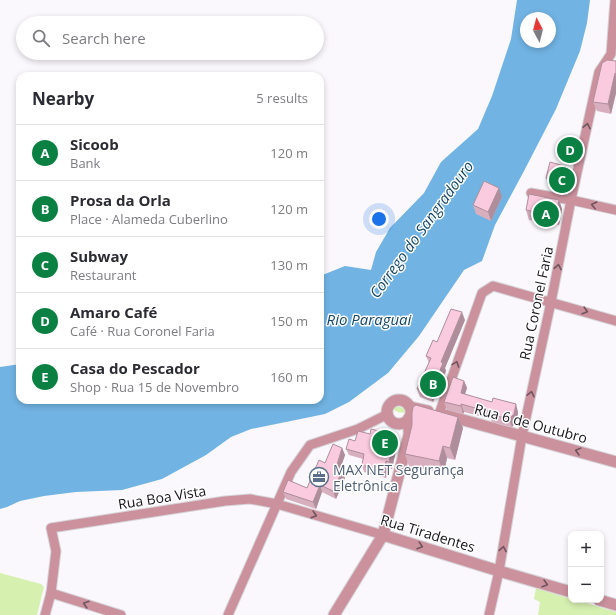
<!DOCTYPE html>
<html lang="en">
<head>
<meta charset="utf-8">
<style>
  body { margin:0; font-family:"Open Sans",sans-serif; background:#f2f2f3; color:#2b2b33 }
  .controls { position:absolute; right:12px; bottom:12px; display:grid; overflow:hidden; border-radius:8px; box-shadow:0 2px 6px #0003 }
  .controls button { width:36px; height:36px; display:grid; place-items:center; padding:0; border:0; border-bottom:1px solid #e1e1e2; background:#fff; color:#2b2b33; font:20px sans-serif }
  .compass { position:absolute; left:520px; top:12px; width:36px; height:36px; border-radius:50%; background:#fff; box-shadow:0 2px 6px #0003; rotate:353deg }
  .you { position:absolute; left:379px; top:219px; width:14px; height:14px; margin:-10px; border:3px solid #fff; border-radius:50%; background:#1a73e8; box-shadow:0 0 0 6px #1a73e833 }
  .badge { display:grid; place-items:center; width:26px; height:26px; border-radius:50%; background:#0b8043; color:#fff; font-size:13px; font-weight:700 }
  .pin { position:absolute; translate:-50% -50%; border:2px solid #fff; box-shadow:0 1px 4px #0006 }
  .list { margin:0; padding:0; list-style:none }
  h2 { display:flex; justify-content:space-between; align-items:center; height:52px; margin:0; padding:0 16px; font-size:17px }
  h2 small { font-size:13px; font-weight:400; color:#7c7c81 }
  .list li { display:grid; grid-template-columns:26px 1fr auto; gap:12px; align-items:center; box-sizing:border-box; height:56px; padding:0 16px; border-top:1px solid #e1e1e2 }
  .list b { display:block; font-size:15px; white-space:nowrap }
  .list p { margin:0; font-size:13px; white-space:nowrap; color:#7c7c81 }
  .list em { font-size:13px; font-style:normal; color:#7c7c81 }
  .icon { flex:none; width:22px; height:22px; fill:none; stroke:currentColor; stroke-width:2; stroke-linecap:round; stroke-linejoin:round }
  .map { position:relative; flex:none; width:616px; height:615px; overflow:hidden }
  .search { position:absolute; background:#fff; box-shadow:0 2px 6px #0003; left:16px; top:16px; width:308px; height:44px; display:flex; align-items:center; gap:10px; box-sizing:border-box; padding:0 14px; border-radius:22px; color:#7c7c81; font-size:15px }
  .panel { position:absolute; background:#fff; box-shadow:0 2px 6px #0003; left:16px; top:72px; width:308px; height:332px; border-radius:12px }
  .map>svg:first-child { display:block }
  .green { fill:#d6f0b0 }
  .water { fill:#71b3e3; fill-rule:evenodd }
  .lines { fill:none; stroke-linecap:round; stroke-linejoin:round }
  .minor-casing { stroke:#d6d4d8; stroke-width:11 }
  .tertiary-casing { stroke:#d6d4d8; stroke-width:13 }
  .minor { stroke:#cb929e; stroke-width:9 }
  .tertiary { stroke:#cb929e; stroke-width:11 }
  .wall { fill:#d7afbf }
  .shaded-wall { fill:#af8e9b }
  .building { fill:#facbde; stroke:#af8e9b }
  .oneway { stroke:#71545d }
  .labels { text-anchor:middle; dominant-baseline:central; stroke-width:3; stroke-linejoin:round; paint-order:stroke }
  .street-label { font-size:14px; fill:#17151c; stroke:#fff }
  .service-label { font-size:14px; fill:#4e5e75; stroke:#fff; text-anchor:start }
  .water-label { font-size:15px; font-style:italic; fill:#144767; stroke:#fff }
</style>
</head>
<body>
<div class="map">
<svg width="616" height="615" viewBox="0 0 616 615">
  <rect width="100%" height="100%" fill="#faf8fc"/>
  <g class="green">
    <path d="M394,406L405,408L407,410L406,412C402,414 396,412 393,409Z"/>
    <polygon points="0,573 41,584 44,587 37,615 0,615"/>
    <polygon points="536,588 571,599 571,600 576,600 616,612 616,615 538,615 540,602 534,599"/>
  </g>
  <path class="water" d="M517,0H590L587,23L580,51L556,109L524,171L495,225L482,261L464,270L419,336L388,373L349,402L325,414L251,429L231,437L206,455L162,479L122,490L76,492L44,496L20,501L7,507L0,509V367L20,364V400H320V276L345,266L371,270L376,252L390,228L424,193L441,162L478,129L492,96L511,39ZM526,18H550V42H526Z"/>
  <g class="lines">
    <defs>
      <g id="minor">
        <polyline points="531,193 571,200 616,210"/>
        <polyline points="439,414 482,293 493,286 616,321"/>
        <polyline points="51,593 121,615"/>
        <polyline points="45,615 51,593 56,551 51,528 225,501 250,499 277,504 383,535"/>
        <polyline points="228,615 291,472 310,445 358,429 388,414"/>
        <polyline points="489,615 499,571 522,436 551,302 571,200 599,72 611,54 615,0"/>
      </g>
      <g id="tertiary">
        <circle cx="399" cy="412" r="12"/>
        <polyline points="410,407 428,411"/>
        <polyline points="445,415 616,462"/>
        <polyline points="383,535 499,571 571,592"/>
        <polyline points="599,600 616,605"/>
        <polyline points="334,615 383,535 409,435 409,418"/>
      </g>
    </defs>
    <use href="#minor" class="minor-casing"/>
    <use href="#tertiary" class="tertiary-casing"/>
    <use href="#minor" class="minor"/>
    <use href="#tertiary" class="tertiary"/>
  </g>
  <g class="wall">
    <polygon points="616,61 616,93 611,114 597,111 593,102"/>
    <polygon points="568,167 571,174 567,189 548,184 546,178"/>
    <polygon points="502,197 491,221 476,214 473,205"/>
    <polygon points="559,200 562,209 559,225 529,220 526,210"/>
    <polygon points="465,320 445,368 446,371 433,402 420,397 417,389 429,363 426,356 437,342"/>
    <polygon points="464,381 467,388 465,394 518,412 517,421 512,427 492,422 491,419 464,412 463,414 447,410 444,402"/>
    <polygon points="458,417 463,428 455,460 447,458 444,473 409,466 405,454"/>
    <polygon points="370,434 398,441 392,469 388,468 386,478 364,472 362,465 363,459 349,455 346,449 355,441"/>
    <polygon points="342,448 345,455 340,470 342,471 345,478 336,499 322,492 316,509 286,499 283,492 307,488"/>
  </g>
  <g class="shaded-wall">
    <polygon points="615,73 616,76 616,93 611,114 608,104"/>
    <polygon points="568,167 571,174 567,189 565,183"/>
    <polygon points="499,188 502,197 491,221 488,212"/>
    <polygon points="559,200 562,209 559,225 556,216"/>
    <polygon points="462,312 465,320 445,368 446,371 433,402 430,394 441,362"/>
    <polygon points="464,381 467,388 463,400 461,393"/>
    <polygon points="461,404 464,412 463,414 461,406"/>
    <polygon points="516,404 518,412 517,421 512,427 509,419"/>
    <polygon points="458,417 463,428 455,460 450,448"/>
    <polygon points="396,435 398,441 392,469 389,462"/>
    <polygon points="443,446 447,458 444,473 439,461"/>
    <polygon points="342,448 345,455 338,475 336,468"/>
    <polygon points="386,461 388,468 386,478 383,471"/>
    <polygon points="342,471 345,478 336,499 333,491"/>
    <polygon points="320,485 322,492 316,509 313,502"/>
  </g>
  <g class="building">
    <polygon points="607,60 616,61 616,74 615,73 608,104 593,102 602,63"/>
    <polygon points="550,162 568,167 565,183 546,178"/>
    <polygon points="484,181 499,188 488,212 473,205"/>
    <polygon points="529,194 559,200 556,216 526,210"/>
    <polygon points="451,309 462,312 441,362 443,363 430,394 417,389 431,358 426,356 433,340 437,342"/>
    <polygon points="453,377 464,381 461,393 492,402 493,398 516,404 514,414 509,419 489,414 490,412 461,404 461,406 444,402"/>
    <polygon points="416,405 458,417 450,448 443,446 439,461 405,454 412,425 412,413 413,407"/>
    <polygon points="371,429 396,435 389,462 386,461 383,471 362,465 364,454 346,449 349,439 355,441 358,431 370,434"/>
    <polygon points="333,444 342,448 336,468 342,471 333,491 320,485 313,502 283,492 288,480 307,488 319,460 325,463"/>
  </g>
  <defs><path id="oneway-chevron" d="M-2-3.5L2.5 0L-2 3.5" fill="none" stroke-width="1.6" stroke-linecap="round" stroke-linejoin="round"/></defs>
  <g class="oneway">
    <use href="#oneway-chevron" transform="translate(587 126) rotate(-78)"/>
    <use href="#oneway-chevron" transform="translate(594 205) rotate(-167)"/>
    <use href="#oneway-chevron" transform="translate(558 267) rotate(-79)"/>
    <use href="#oneway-chevron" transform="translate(585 311) rotate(16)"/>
    <use href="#oneway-chevron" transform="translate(456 364) rotate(-70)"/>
    <use href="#oneway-chevron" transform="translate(531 394) rotate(-78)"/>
    <use href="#oneway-chevron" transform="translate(578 451) rotate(-165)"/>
    <use href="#oneway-chevron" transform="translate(314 515) rotate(16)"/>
    <use href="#oneway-chevron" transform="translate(420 546) rotate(18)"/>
    <use href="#oneway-chevron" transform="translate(503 549) rotate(-80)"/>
    <use href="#oneway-chevron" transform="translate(545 584) rotate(16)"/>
    <use href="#oneway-chevron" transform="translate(86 604) rotate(-163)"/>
  </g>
  <defs>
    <symbol id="office-ring" viewBox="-11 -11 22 22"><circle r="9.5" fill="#fff" stroke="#5c6f8a" stroke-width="1.5"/><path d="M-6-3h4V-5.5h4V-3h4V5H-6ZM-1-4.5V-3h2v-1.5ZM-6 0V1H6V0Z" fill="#5c6f8a"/></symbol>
  </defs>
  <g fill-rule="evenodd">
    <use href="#office-ring" x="308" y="466" width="22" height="22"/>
  </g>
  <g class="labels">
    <g class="street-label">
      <text transform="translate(536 303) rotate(-78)">Rua Coronel Faria</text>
      <text transform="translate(531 423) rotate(15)">Rua 6 de Outubro</text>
      <text transform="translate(162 497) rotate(-9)">Rua Boa Vista</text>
      <text transform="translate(428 533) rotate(17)">Rua Tiradentes</text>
    </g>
    <g class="service-label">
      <text x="333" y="469">MAX NET Segurança<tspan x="333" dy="16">Eletrônica</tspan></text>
    </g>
    <g class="water-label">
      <text transform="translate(421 229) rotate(-54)">Corrego do Sangradouro</text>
      <text x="369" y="319">Rio Paraguai</text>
    </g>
  </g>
</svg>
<div class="controls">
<button>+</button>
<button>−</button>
</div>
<svg class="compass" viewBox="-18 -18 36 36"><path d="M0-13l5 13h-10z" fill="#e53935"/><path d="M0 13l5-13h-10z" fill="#7c7c81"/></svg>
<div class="you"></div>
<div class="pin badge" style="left:546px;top:214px">A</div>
<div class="pin badge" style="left:433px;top:384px">B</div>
<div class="pin badge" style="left:562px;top:180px">C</div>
<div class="pin badge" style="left:570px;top:150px">D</div>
<div class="pin badge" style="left:385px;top:443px">E</div>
<div class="search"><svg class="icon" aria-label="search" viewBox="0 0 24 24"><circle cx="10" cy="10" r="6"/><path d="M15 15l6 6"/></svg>Search here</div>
<section class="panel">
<h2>Nearby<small>5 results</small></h2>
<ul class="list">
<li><span class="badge">A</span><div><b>Sicoob</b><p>Bank</p></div><em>120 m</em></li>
<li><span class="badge">B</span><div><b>Prosa da Orla</b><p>Place · Alameda Cuberlino</p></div><em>120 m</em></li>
<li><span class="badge">C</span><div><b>Subway</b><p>Restaurant</p></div><em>130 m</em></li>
<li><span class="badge">D</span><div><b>Amaro Café</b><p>Café · Rua Coronel Faria</p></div><em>150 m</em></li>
<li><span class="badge">E</span><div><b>Casa do Pescador</b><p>Shop · Rua 15 de Novembro</p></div><em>160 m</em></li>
</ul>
</section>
</div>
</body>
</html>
